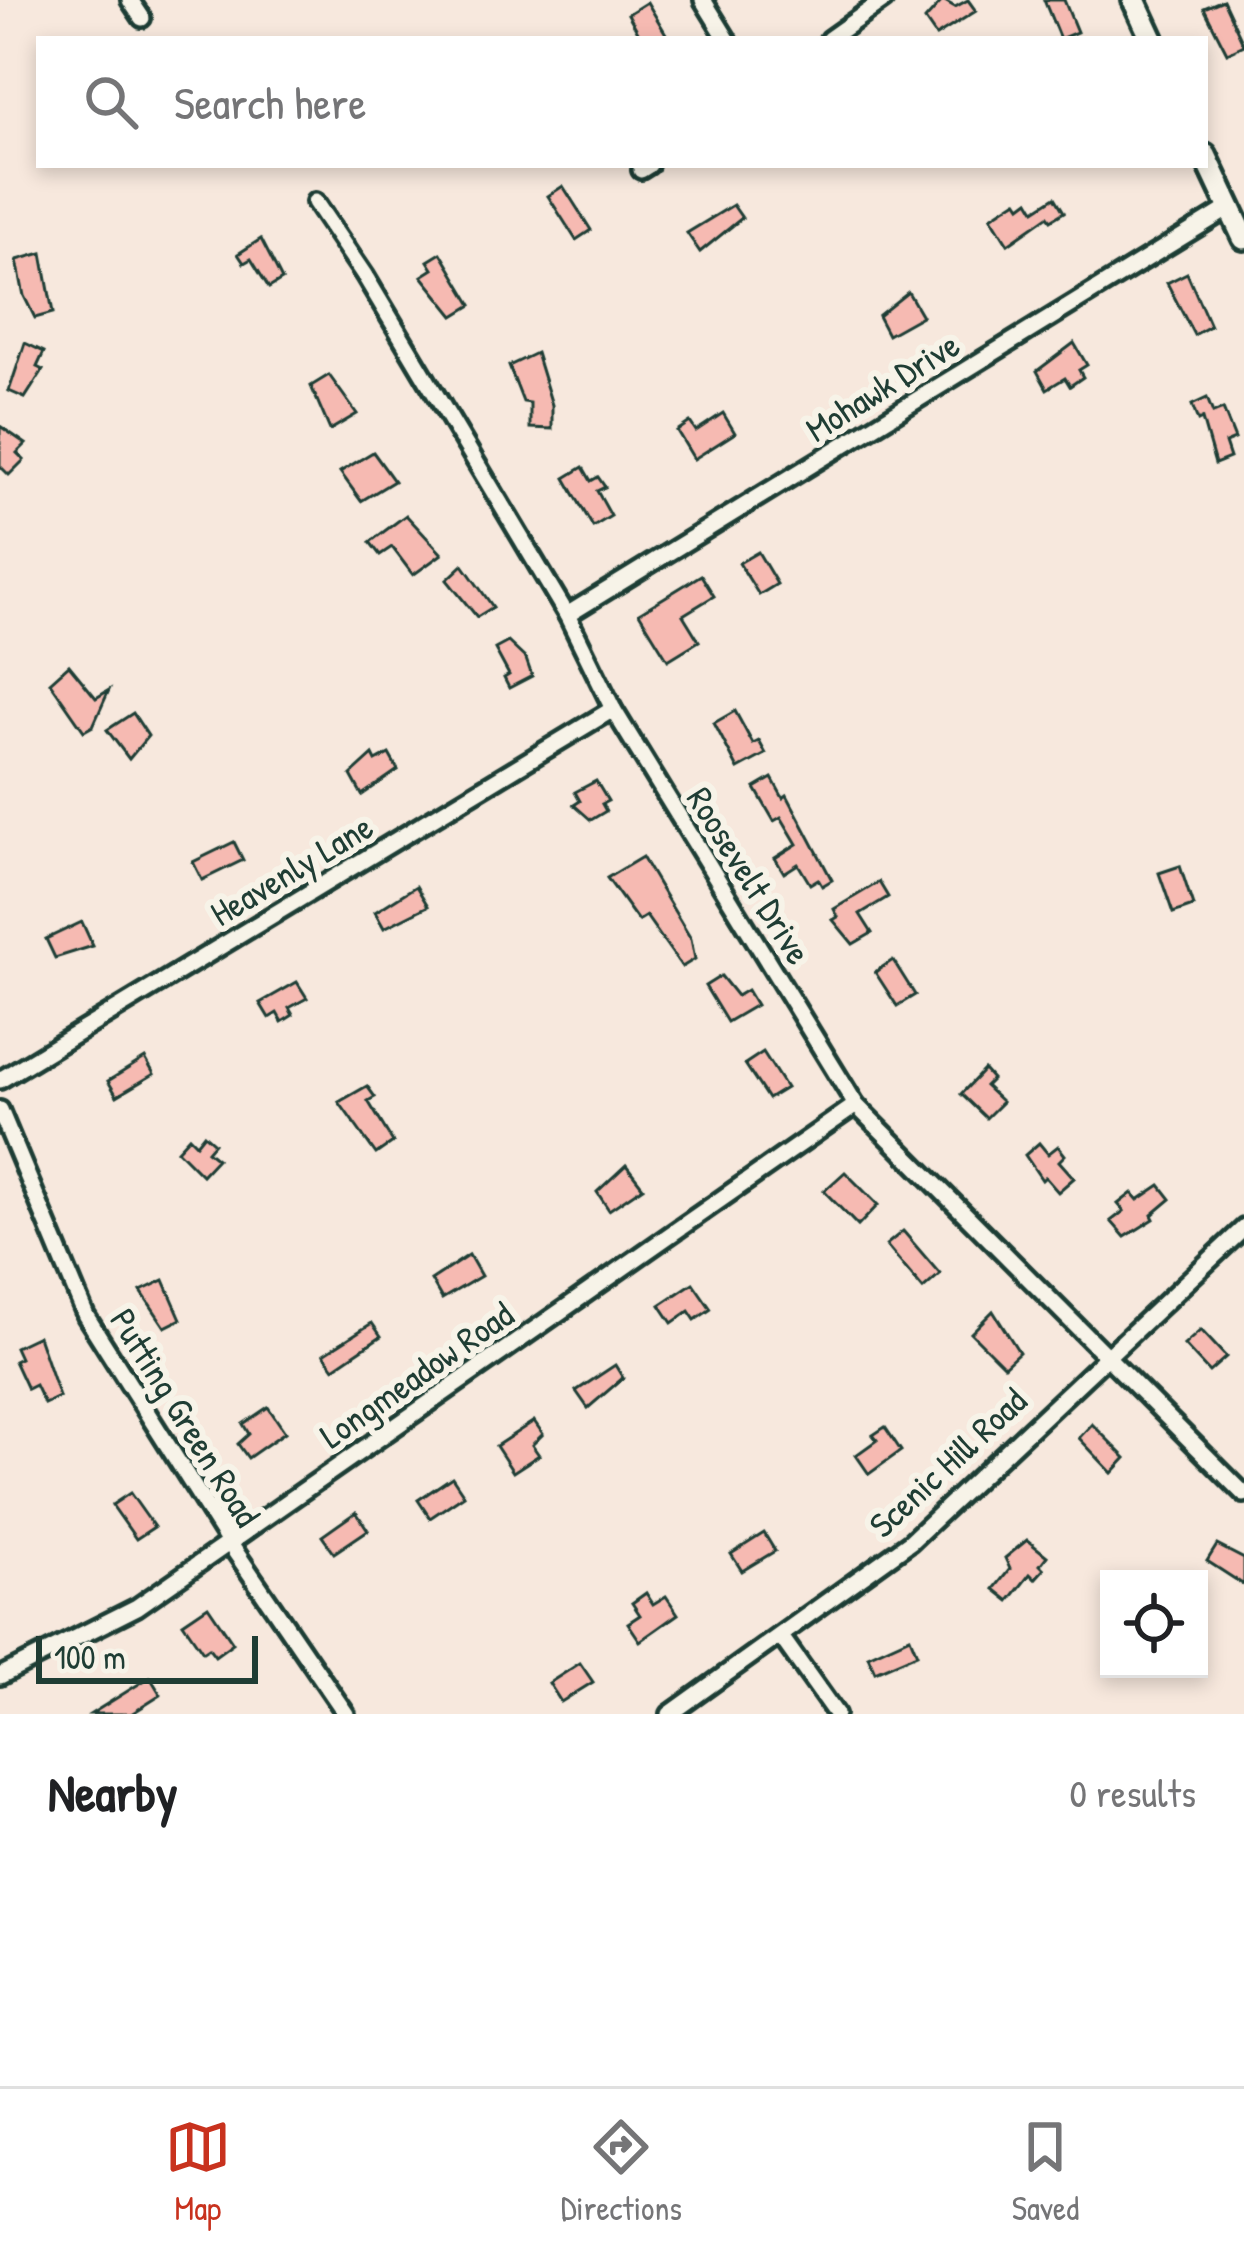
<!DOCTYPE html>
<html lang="en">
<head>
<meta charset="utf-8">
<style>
  body { margin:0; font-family:"Patrick Hand",sans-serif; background:#f2f2f2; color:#202124 }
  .controls { position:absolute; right:36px; bottom:36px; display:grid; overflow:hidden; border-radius:0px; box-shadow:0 6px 18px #0003 }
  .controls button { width:108px; height:108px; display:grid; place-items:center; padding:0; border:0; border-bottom:3px solid #e0e0e0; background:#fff; color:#202124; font:60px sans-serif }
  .scale { position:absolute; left:36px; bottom:30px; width:222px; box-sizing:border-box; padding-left:12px; border:6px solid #1f3d34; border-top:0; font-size:33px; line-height:42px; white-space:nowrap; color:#1f3d34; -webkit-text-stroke:9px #f7f3e8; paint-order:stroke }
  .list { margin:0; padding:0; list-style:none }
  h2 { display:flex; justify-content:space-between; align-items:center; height:156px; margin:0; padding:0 48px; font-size:51px }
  h2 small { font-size:39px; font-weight:400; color:#757577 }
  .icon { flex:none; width:66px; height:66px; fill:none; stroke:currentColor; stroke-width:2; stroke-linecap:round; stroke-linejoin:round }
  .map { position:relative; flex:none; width:1244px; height:1714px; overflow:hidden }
  .search { position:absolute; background:#fff; box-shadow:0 6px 18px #0003; left:36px; right:36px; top:36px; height:132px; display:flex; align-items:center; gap:30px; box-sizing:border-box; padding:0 42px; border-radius:0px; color:#757577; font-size:45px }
  .sheet { height:372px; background:#fff }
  nav { display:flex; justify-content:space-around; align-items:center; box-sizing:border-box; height:168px; border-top:3px solid #e0e0e0; background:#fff; font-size:33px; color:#757577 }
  nav a { display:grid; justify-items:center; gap:6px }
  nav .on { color:#c8321e }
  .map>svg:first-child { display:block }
  .building { fill:#f6bab2; stroke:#1f3d34; stroke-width:3 }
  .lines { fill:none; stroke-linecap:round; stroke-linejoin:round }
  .street-casing { stroke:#1f3d34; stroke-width:24 }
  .secondary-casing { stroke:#1f3d34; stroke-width:30 }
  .street { stroke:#f7f3e8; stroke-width:15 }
  .secondary { stroke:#f7f3e8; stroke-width:21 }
  .labels { text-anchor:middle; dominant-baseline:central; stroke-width:12; stroke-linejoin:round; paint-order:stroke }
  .street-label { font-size:36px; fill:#1f3d34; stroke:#f7f3e8 }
</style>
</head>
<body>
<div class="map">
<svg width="1244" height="1714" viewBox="0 0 1244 1714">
  <rect width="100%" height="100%" fill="#f7e8dd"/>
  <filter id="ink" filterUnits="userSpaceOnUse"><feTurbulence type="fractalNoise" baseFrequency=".00833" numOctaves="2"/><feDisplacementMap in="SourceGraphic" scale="24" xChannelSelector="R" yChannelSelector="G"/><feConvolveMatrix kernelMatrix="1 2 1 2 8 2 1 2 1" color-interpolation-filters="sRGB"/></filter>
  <g filter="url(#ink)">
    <g class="building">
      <polygon points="943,0 955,7 968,0 976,11 936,36 925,20"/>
      <polygon points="1044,0 1064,0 1077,32 1060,39"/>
      <polygon points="1223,0 1244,45 1227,53 1204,8"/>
      <polygon points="647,2 669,39 642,39 628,14"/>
      <polygon points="563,186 591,230 576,240 548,196"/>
      <polygon points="1055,197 1064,212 1051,220 1048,216 1008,244 991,217 1017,200 1021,206 1029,200 1035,210"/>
      <polygon points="733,205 742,218 700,252 687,233"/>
      <polygon points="261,239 282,280 269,288 251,259 244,263 238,254"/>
      <polygon points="42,253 53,313 35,318 24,296 17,260"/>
      <polygon points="441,253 472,305 454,316 422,276 433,269 428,261"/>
      <polygon points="1187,273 1210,326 1194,335 1167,283"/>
      <polygon points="908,292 922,316 888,335 878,316"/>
      <polygon points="25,343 44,352 37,367 43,370 25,398 9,391"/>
      <polygon points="1074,343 1087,365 1079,370 1083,377 1070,386 1065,378 1047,389 1037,371"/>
      <polygon points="536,353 552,405 552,429 530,428 530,403 523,402 509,366"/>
      <polygon points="329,375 357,414 330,430 311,386"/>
      <polygon points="1207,398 1213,413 1223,409 1235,439 1225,443 1230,458 1215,464 1202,419 1198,421 1192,405"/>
      <polygon points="723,413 735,433 694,459 677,431 690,422 696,431"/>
      <polygon points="0,426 26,444 17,453 24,460 9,475 0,466"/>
      <polygon points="373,452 394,481 361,501 340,472"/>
      <polygon points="583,467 591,481 598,477 605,487 597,491 611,516 593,527 565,478"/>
      <polygon points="406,515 442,554 413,575 392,547 380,555 370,542"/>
      <polygon points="758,552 777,584 759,595 739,563"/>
      <polygon points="463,565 493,607 477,617 447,580"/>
      <polygon points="701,575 714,596 683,615 699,641 668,660 639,613"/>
      <polygon points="508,642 526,659 532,676 509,688 504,678 509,675 495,649"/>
      <polygon points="69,665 96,698 109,690 93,726 84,731 50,682"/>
      <polygon points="735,711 753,744 759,741 766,754 738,769 714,723"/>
      <polygon points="133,713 148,736 129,759 107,730"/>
      <polygon points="389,754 398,770 362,795 351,775 373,755 376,761"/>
      <polygon points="772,778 783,798 787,795 832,880 822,886 818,879 810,884 798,864 784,873 775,858 797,844 781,817 774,821 755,788"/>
      <polygon points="596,781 608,801 602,804 606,811 591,820 574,805 580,801 575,792"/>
      <polygon points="234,842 243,860 202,880 193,862"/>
      <polygon points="642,857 691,939 695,959 682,967 646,916 638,921 607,878"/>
      <polygon points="1180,866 1193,906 1173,913 1159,873"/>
      <polygon points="879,882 888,897 860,914 872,933 853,944 833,920 838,917 834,909"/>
      <polygon points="416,886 428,906 384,928 375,912"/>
      <polygon points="82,922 93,946 55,958 46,939"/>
      <polygon points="893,960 915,995 897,1006 875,972"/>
      <polygon points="721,976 737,996 747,990 756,1005 727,1022 705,986"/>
      <polygon points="297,982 307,998 289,1008 293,1015 282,1022 277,1013 269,1018 260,1003"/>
      <polygon points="763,1052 786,1088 768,1099 745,1064"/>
      <polygon points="145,1058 154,1074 117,1096 108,1081"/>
      <polygon points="984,1070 992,1079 985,1086 1002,1102 986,1118 961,1094"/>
      <polygon points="367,1086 375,1097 368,1101 393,1142 376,1154 339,1102"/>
      <polygon points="204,1134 214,1143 207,1151 217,1159 202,1175 177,1150 189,1137 196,1144"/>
      <polygon points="1039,1143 1048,1154 1058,1146 1065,1155 1059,1161 1074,1178 1058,1192 1045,1177 1042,1180 1025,1155"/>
      <polygon points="626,1165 643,1187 609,1210 597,1192"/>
      <polygon points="845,1172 878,1205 858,1226 824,1191"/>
      <polygon points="1160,1185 1171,1199 1152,1215 1154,1219 1125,1237 1111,1221 1124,1211 1118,1204 1132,1193 1138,1200"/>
      <polygon points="903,1231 940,1274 923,1289 886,1245"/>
      <polygon points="469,1255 481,1276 442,1299 431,1280"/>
      <polygon points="164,1280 181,1319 165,1327 141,1291"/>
      <polygon points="693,1283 711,1309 695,1320 689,1311 672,1323 660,1305"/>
      <polygon points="993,1311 1019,1352 1004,1366 971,1333"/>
      <polygon points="372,1323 381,1336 334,1368 324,1354"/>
      <polygon points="1201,1330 1226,1357 1209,1372 1184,1345"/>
      <polygon points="38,1336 59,1397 44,1404 35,1385 27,1389 14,1361 20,1358 15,1347"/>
      <polygon points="615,1365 623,1378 588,1408 576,1391"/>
      <polygon points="268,1407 285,1432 248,1458 238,1444 249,1434 243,1424"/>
      <polygon points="534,1421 543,1434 532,1445 539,1455 513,1472 496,1446"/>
      <polygon points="1092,1424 1126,1458 1112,1473 1079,1438"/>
      <polygon points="885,1427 901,1451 869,1474 856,1455 877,1440 873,1435"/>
      <polygon points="452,1477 464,1495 430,1518 418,1500"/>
      <polygon points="130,1493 154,1527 136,1539 112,1505"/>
      <polygon points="356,1512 368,1530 334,1553 322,1536"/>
      <polygon points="764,1533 775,1551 742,1571 731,1554"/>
      <polygon points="1027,1540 1047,1556 1040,1565 1044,1569 1035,1579 1030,1574 1009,1601 994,1589 1010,1569 1005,1558"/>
      <polygon points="1217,1545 1244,1559 1244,1585 1207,1561"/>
      <polygon points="646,1593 653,1604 666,1596 678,1614 640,1641 628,1623 640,1615 632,1603"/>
      <polygon points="208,1606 233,1643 215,1656 209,1648 203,1652 183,1623"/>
      <polygon points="910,1637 917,1654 875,1672 868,1656"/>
      <polygon points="580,1663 593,1682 561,1702 549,1683"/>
      <polygon points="150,1677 161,1695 131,1714 91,1714"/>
    </g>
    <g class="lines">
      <defs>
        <g id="street">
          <polyline points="130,0 142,18"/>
          <polyline points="703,0 727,39"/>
          <polyline points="829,39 884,0"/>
          <polyline points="641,170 649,165"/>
          <polyline points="315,202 365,276 567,615 613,709 856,1105 1244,1494"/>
          <polyline points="567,615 1229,208"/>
          <polyline points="0,1080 613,709"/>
          <polyline points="0,1110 86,1316 228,1541 346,1714"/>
          <polyline points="782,1638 836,1714"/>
          <polyline points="0,1676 137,1607 856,1105"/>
          <polyline points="670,1714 910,1542 1244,1228"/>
        </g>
        <g id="secondary">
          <polyline points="1134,0 1152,39"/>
          <polyline points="1205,155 1244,238"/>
        </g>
      </defs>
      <use href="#street" class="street-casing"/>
      <use href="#secondary" class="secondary-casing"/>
      <use href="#street" class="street"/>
      <use href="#secondary" class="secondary"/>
    </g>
  </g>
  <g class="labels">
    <g class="street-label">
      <text transform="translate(882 386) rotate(-32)">Mohawk Drive</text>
      <text transform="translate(291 869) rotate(-31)">Heavenly Lane</text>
      <text transform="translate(750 875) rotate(58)">Roosevelt Drive</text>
      <text transform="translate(416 1374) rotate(-35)">Longmeadow Road</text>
      <text transform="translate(186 1417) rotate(58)">Putting Green Road</text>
      <text transform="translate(947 1462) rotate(-43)">Scenic Hill Road</text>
    </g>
  </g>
</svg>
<div class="controls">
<button><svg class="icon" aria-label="locate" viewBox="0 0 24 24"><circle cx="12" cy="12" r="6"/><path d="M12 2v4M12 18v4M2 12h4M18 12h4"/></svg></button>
</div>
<div class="scale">100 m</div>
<div class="search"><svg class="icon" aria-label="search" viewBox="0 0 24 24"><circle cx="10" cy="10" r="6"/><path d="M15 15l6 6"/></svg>Search here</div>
</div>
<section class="sheet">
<h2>Nearby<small>0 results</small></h2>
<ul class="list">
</ul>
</section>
<nav>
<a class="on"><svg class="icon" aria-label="map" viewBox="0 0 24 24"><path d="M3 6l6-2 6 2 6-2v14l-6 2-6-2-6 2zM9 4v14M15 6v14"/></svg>Map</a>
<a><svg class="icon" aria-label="directions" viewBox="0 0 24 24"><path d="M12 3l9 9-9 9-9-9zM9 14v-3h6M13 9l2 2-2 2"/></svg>Directions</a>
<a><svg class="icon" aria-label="saved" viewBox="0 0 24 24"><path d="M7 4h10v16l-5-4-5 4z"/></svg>Saved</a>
</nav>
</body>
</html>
